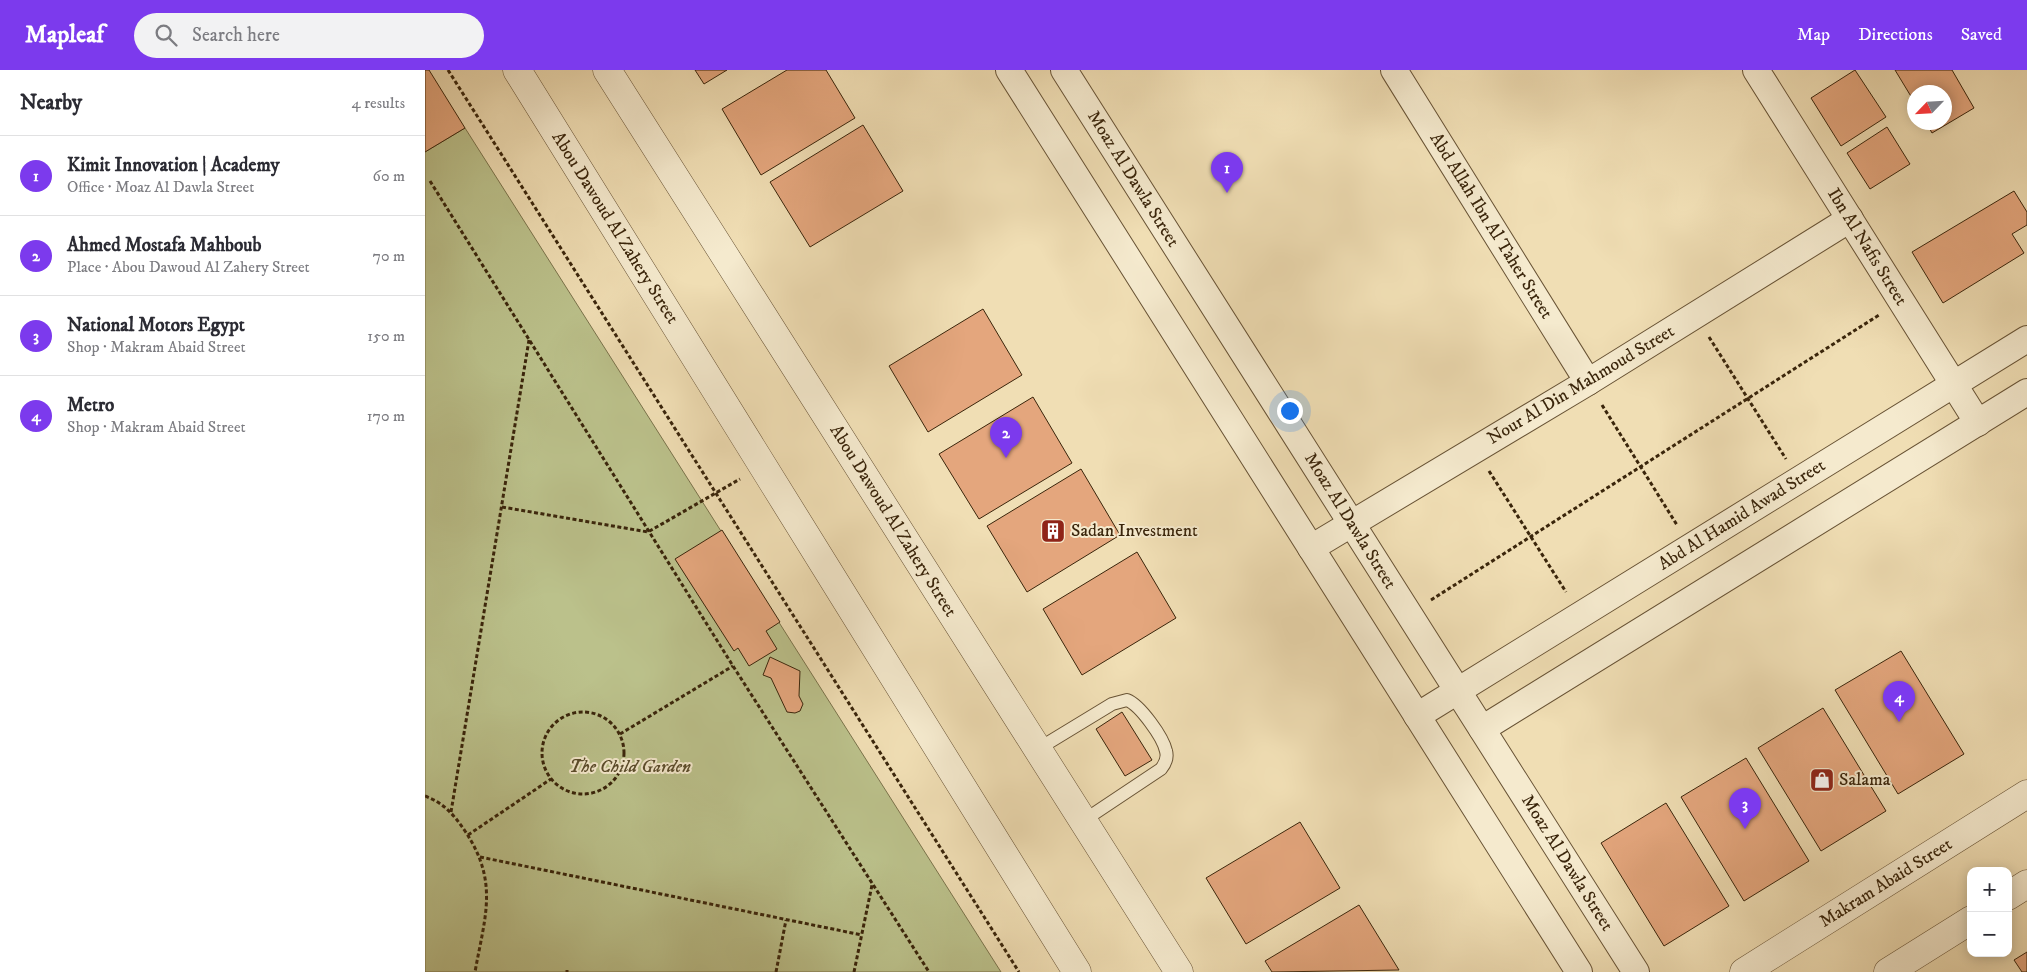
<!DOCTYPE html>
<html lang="en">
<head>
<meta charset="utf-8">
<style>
  body { margin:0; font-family:"IM FELL DW Pica",serif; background:#f2f2f3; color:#2b2b33 }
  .controls { position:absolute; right:15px; bottom:15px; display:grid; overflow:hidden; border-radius:10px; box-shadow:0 2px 12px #0003 }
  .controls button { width:45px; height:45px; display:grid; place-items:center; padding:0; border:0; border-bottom:1px solid #e1e1e2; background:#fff; color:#2b2b33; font:25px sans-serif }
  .compass { position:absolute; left:1482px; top:15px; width:45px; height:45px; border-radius:50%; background:#fff; box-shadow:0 2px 12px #0003; rotate:245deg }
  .you { position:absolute; left:864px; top:340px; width:18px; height:18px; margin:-12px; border:4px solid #fff; border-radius:50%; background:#1a73e8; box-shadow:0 0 0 8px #1a73e833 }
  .badge { display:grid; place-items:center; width:32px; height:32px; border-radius:50%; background:#7c3aed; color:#fff; font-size:16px; font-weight:700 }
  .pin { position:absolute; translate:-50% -41px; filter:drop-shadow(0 1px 2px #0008) }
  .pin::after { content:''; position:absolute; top:26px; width:18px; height:15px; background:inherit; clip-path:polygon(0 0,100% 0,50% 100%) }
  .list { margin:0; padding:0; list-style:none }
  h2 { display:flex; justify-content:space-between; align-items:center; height:65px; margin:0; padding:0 20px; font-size:21px }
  h2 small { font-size:16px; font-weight:400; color:#7c7c81 }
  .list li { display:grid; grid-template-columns:32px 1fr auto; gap:15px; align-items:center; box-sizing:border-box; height:80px; padding:0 20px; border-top:1px solid #e1e1e2 }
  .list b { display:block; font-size:19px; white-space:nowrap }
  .list p { margin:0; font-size:16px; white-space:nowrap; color:#7c7c81 }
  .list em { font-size:16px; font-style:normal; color:#7c7c81 }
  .icon { flex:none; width:28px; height:28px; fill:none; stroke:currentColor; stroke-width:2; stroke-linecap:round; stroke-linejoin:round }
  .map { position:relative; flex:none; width:1602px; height:902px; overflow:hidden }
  header { display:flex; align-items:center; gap:30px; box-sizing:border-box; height:70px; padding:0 25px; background:#7c3aed; color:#fff }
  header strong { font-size:24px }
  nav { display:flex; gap:28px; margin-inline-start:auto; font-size:18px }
  .search { width:350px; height:45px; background:#f2f2f3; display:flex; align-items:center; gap:12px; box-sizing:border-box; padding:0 18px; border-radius:28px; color:#7c7c81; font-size:19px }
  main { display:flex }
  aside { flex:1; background:#fff }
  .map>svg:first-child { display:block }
  .green { fill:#bbc18b; stroke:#7a734b }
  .building { fill:#e4a67d; stroke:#3a250b }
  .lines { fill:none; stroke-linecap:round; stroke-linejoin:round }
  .service-casing { stroke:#685335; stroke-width:14 }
  .minor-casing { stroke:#685335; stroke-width:28 }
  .tertiary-casing { stroke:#685335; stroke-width:29 }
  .path { stroke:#3a250b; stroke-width:3; stroke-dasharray:4 2.5; stroke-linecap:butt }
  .service { stroke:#f5eace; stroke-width:12 }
  .minor { stroke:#f5eace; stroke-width:26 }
  .tertiary { stroke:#f5eace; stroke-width:28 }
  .labels { text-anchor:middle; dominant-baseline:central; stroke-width:4; stroke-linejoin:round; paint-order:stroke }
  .street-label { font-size:18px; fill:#3a250b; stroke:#f5eace }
  .poi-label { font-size:18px; fill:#3a250b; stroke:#f5eace; text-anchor:start }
  .park-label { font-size:18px; font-style:italic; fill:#5a4c2b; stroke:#f5eace }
</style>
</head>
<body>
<header>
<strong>Mapleaf</strong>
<div class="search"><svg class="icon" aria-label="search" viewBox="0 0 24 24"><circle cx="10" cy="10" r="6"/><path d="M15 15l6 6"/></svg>Search here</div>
<nav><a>Map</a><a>Directions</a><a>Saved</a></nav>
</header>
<main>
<aside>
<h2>Nearby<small>4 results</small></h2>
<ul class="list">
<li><span class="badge">1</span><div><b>Kimit Innovation | Academy</b><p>Office · Moaz Al Dawla Street</p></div><em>60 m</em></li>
<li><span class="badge">2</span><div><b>Ahmed Mostafa Mahboub</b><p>Place · Abou Dawoud Al Zahery Street</p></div><em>70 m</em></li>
<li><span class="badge">3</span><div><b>National Motors Egypt</b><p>Shop · Makram Abaid Street</p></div><em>150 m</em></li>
<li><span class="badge">4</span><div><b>Metro</b><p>Shop · Makram Abaid Street</p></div><em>170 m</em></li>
</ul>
</aside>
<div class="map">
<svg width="1602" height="902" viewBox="0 0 1602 902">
  <rect width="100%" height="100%" fill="#f0deb4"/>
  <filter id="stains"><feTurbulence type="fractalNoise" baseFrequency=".004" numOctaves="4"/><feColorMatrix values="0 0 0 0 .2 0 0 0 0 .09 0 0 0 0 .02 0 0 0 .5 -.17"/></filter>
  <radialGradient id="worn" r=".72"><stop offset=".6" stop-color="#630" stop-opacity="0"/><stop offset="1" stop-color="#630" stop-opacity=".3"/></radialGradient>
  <polygon class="green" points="40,58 576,902 0,902 0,82"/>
  <g class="building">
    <polygon points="0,0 4,0 40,58 0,82"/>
    <polygon points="270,0 302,0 279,14"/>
    <polygon points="362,0 401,0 430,48 336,105 297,39"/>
    <polygon points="1430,0 1461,47 1416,76 1386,28"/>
    <polygon points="1470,0 1527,0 1549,38 1507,63 1501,52 1520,52 1520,22 1490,22 1490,33"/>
    <polygon points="438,55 478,121 385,177 345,112"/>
    <polygon points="1462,57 1485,94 1445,119 1422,83"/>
    <polygon points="1589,121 1602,142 1602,155 1587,164 1599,183 1518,233 1487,182"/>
    <polygon points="558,239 597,305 503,362 464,296"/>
    <polygon points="608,327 647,393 554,449 514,384"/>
    <polygon points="656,399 695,465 602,522 562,456"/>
    <polygon points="297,460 355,552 341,561 352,579 324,596 313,578 309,581 250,489"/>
    <polygon points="712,482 751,548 657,605 618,539"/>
    <polygon points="1476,581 1539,684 1473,724 1410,620"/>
    <polygon points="345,587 375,601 374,626 378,634 375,641 370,643 362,642 346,608 338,605"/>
    <polygon points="1398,638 1461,741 1396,781 1333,678"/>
    <polygon points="697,642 727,690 700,706 671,659"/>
    <polygon points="1321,688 1384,791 1319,831 1256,727"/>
    <polygon points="1241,733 1304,836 1239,876 1176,773"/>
    <polygon points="875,752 915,818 821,874 781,808"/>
    <polygon points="934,835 974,900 847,902 840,891"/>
    <polygon points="1602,882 1602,902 1597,902 1589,890"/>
  </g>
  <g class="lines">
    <defs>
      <path id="service" d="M613,679L687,634L702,630C715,635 738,667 741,681C743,688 740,694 736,699L658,751"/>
      <g id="minor">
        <polyline points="584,0 1154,902"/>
        <polyline points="639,0 1211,902"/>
        <polyline points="969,0 1163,312"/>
        <polyline points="1331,0 1553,353"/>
        <polyline points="886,478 1163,312 1425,149"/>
        <polyline points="992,646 1602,269"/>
        <polyline points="1057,659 1602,322"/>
      </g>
      <g id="tertiary">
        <polyline points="92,0 652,902"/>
        <polyline points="182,0 754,902"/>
        <polyline points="1583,826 1602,814"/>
        <polyline points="1319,902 1602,724"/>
        <polyline points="1463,902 1546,850"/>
      </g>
    </defs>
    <use href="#service" class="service-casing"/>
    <use href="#minor" class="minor-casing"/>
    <use href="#tertiary" class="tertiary-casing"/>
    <g class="path">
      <polyline points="23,0 594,902"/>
      <polyline points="5,111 308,596 504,902"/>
      <polyline points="1284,267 1361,389"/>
      <polyline points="1177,335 1252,455"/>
      <polyline points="1064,401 1141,522"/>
      <polyline points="77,437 223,462 315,409"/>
      <polyline points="1006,530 1454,245"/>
      <circle cx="158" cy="683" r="41"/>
      <polyline points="195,664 308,596"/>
      <path d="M0,726C19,733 29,745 40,761C74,812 60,846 50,902"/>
      <polyline points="26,742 104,270"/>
      <polyline points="43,765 126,709"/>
      <polyline points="55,787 437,865"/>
      <polyline points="142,902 142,900"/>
      <polyline points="351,902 361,850"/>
      <polyline points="429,902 447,815"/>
    </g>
    <use href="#service" class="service"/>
    <use href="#minor" class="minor"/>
    <use href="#tertiary" class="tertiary"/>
  </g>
  <defs>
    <symbol id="building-square" viewBox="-11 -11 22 22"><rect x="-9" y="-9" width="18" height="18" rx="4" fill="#8f2418" stroke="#f5eace"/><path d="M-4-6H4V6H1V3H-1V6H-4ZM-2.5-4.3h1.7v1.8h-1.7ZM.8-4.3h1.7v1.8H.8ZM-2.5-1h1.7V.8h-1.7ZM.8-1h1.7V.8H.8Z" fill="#fff"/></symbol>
    <symbol id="shop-square" viewBox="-11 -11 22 22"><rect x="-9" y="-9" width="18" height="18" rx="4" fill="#8f2418" stroke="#f5eace"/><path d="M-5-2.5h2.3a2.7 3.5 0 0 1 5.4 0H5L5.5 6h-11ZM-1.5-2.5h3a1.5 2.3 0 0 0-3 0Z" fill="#fff"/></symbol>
  </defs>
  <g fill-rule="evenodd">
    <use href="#building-square" x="614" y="447" width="28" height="28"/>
    <use href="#shop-square" x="1383" y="696" width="28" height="28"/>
  </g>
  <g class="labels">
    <g class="street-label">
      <text transform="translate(708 109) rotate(58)">Moaz Al Dawla Street</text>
      <text transform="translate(1066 156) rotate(58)">Abd Allah Ibn Al Taher Street</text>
      <text transform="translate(190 158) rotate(58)">Abou Dawoud Al Zahery Street</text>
      <text transform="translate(1442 177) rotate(58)">Ibn Al Nafis Street</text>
      <text transform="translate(1156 315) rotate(-31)">Nour Al Din Mahmoud Street</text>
      <text transform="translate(1317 445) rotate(-32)">Abd Al Hamid Awad Street</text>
      <text transform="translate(468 451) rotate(58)">Abou Dawoud Al Zahery Street</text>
      <text transform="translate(925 451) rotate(58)">Moaz Al Dawla Street</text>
      <text transform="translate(1142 793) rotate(58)">Moaz Al Dawla Street</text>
      <text transform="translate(1461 813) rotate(-32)">Makram Abaid Street</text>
    </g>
    <g class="poi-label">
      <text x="646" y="461">Sadan Investment</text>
      <text x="1414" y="710">Salama</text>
    </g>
    <g class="park-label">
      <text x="205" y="697">The Child Garden</text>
    </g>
  </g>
  <rect width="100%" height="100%" filter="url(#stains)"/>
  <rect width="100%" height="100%" fill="url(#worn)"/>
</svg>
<div class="controls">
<button>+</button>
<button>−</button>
</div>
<svg class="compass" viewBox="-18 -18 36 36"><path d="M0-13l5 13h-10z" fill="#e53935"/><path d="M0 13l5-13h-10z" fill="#7c7c81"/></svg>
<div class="you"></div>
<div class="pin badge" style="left:802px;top:123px">1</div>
<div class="pin badge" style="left:581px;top:388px">2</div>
<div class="pin badge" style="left:1320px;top:759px">3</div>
<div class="pin badge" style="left:1474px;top:652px">4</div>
</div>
</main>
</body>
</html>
